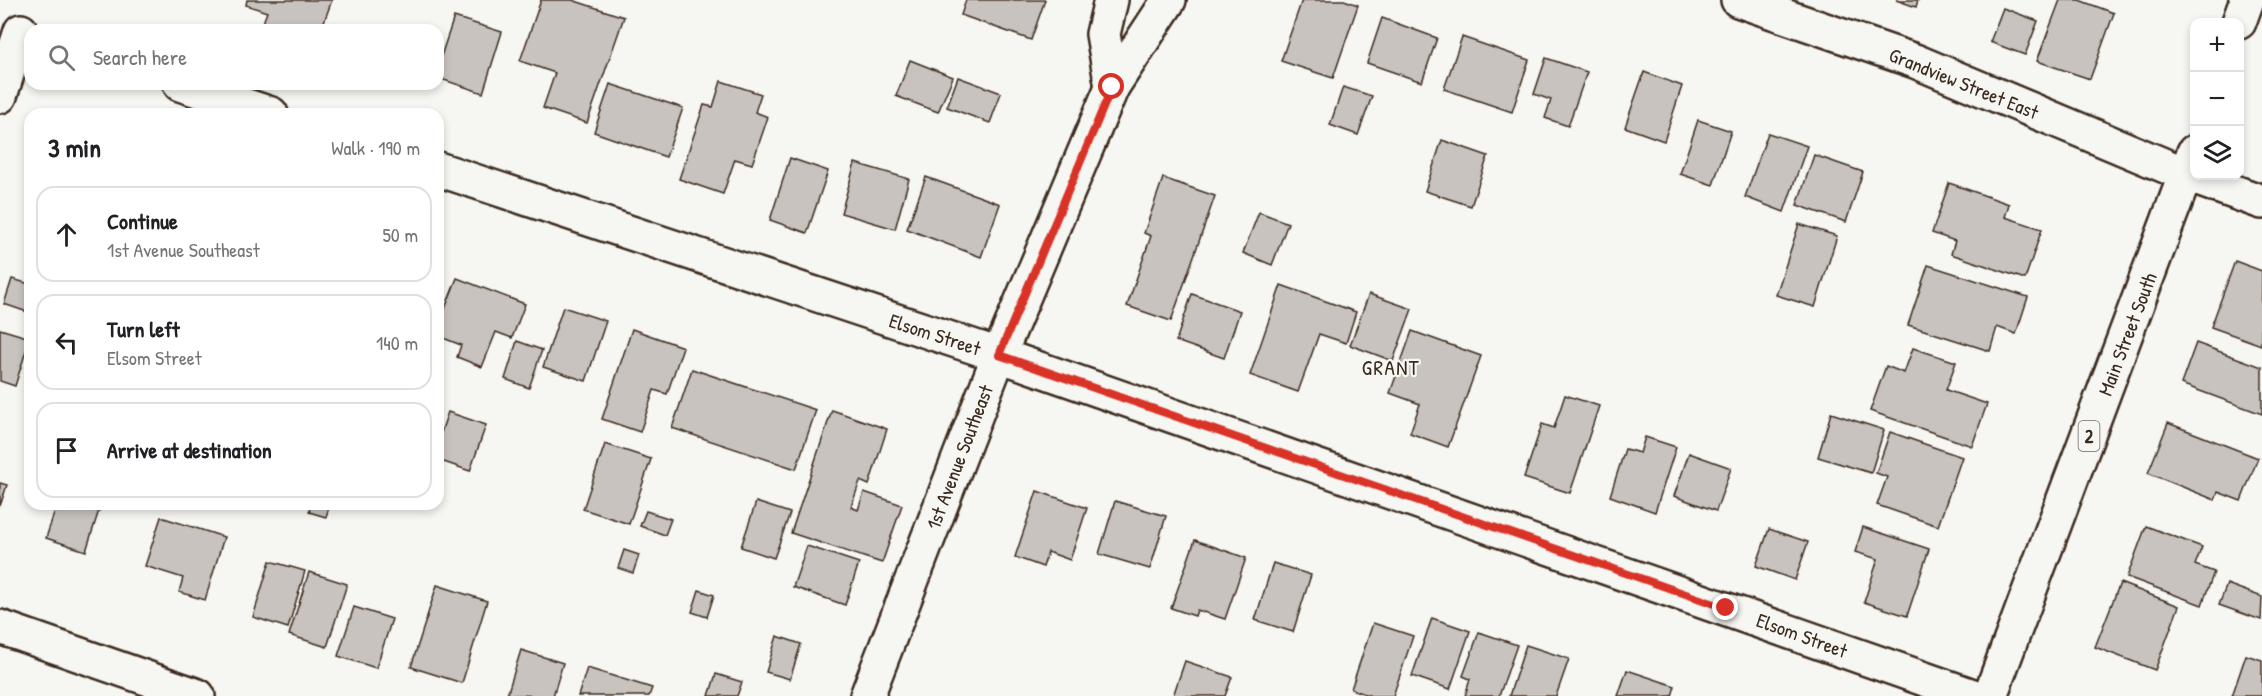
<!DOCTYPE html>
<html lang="en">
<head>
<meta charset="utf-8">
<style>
  body { margin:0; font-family:"Patrick Hand",sans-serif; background:#f6f6f6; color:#202124 }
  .controls { position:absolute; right:18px; top:18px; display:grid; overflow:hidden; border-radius:12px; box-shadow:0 3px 9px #0003 }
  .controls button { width:54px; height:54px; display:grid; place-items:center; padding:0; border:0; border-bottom:2px solid #e0e0e0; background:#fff; color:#202124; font:30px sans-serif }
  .stop { position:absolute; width:18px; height:18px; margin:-14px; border:4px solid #d93025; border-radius:50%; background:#fff }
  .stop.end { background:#d93025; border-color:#fff; box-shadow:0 2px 6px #0008 }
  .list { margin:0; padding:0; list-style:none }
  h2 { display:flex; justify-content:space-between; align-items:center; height:78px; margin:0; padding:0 24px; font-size:26px }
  h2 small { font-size:20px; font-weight:400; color:#757577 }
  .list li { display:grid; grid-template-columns:39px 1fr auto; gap:18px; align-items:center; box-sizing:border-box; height:96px; margin:0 12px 12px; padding:0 12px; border:2px solid #e0e0e0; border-radius:18px }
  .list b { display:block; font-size:22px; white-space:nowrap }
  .list p { margin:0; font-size:20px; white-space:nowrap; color:#757577 }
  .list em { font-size:20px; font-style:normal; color:#757577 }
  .icon { flex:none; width:33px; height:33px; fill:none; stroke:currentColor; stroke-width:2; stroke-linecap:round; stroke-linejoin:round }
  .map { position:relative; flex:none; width:2262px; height:696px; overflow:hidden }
  .search { position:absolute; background:#fff; box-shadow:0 3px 9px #0003; left:24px; top:24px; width:420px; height:66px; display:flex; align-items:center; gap:15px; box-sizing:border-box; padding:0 21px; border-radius:18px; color:#757577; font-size:22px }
  .panel { position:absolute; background:#fff; box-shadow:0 3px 9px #0003; left:24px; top:108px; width:420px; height:402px; border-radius:18px }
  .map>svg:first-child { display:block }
  .building { fill:#c8c3be; stroke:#3b2a1e; stroke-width:1.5 }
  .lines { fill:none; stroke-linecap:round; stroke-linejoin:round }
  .minor-casing { stroke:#3b2a1e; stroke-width:38 }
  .major-casing { stroke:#3b2a1e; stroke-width:38 }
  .minor { stroke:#f6f6f2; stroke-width:33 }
  .major { stroke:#f6f6f2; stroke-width:33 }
  .route { stroke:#d93025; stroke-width:8 }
  .labels { text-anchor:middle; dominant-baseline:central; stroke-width:4.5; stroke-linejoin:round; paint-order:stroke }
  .shield { fill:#f6f6f2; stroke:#73675e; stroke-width:1.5 }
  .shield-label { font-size:18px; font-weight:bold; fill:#3b2a1e }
  .street-label { font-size:20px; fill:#3b2a1e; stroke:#f6f6f2 }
  .neighbourhood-label { font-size:21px; letter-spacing:1.5px; fill:#3b2a1e; stroke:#f6f6f2 }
</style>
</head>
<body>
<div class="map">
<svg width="2262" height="696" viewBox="0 0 2262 696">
  <rect width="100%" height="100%" fill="#f6f6f2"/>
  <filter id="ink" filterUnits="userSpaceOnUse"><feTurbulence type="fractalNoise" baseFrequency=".0167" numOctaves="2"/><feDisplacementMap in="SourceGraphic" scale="12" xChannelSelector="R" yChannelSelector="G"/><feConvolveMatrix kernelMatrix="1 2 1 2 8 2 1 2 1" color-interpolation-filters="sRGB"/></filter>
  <g filter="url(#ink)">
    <g class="building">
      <polygon points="247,0 332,0 321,30 275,30 262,25 267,12 246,5"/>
      <polygon points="541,0 572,0 624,17 587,123 543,108 555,73 520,61"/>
      <polygon points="966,0 1045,0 1031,40 961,15"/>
      <polygon points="1302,0 1344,0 1358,5 1333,78 1281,61"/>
      <polygon points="1896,0 1918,0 1916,7"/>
      <polygon points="2060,0 2079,0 2114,13 2090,79 2037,61"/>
      <polygon points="2003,8 2038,21 2025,55 1990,42"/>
      <polygon points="454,17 502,32 483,93 438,78 438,65"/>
      <polygon points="1382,18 1437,38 1422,82 1367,63"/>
      <polygon points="1462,37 1529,60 1512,112 1444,89"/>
      <polygon points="1546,58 1587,72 1568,126 1545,118 1551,100 1534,94"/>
      <polygon points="910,60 953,77 938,112 896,96"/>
      <polygon points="1644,72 1682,86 1664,141 1625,127"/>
      <polygon points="958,77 1001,93 990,123 947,107"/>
      <polygon points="721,81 761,94 755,112 768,117 752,164 735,159 723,194 679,179 704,105 713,107"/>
      <polygon points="610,84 683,108 666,157 594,132"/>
      <polygon points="1343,87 1372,96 1358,135 1330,125"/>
      <polygon points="1698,120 1731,131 1713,185 1680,174"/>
      <polygon points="1768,133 1807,146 1784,212 1745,197"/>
      <polygon points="1442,140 1488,156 1471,206 1425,191"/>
      <polygon points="1814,155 1863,172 1846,222 1797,205"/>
      <polygon points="790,158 828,171 807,233 770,220"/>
      <polygon points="855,163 909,179 895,229 841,213"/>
      <polygon points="926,177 1000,204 981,257 907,229"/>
      <polygon points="1163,178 1215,196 1171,321 1127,306 1151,236 1144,233"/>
      <polygon points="1949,183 2009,204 2005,217 2042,229 2025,279 1951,254 1955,241 1932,233"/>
      <polygon points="1259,212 1288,223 1272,265 1243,253"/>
      <polygon points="1799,224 1837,236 1815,307 1776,295"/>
      <polygon points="2235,261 2262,271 2261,345 2211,327"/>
      <polygon points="1928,265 2028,297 2016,334 1997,327 1990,351 1908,325"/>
      <polygon points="457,278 525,304 512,338 496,332 482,367 457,357 461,345 438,336 438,326"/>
      <polygon points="12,279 30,284 30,313 4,304"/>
      <polygon points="1281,285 1356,312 1346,343 1319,334 1298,392 1250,375"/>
      <polygon points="1192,294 1240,311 1224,358 1176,341"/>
      <polygon points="1369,294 1412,309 1393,361 1350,345"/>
      <polygon points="563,307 606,321 586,381 543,367"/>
      <polygon points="0,329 30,338 15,386 0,381"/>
      <polygon points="632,329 683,347 667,394 654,390 640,432 602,419"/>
      <polygon points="1412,331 1481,356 1448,447 1410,433 1420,404 1390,393"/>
      <polygon points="517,341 542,350 529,388 505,379"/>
      <polygon points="2196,343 2262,367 2262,414 2181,384"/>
      <polygon points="1913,348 1956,362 1946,390 1987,404 1972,446 1870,411 1886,366 1904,373"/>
      <polygon points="692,369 816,410 796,469 672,428"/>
      <polygon points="1565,395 1599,406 1570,493 1524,478 1542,424 1554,428"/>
      <polygon points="832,410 887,429 869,485 860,481 851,507 858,510 864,492 902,505 882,563 791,533"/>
      <polygon points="448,412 486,425 470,471 438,460 438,441"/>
      <polygon points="1831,413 1884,430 1871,473 1818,457"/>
      <polygon points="2168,423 2258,458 2241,501 2218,492 2215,500 2148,473"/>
      <polygon points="1890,432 1962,457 1938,526 1877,505 1887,477 1876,473"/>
      <polygon points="1645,437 1676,447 1655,512 1610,496 1625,449 1640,453"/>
      <polygon points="605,444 651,459 629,524 583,509"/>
      <polygon points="1689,453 1731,468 1716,511 1674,496"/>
      <polygon points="0,483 7,485 0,506"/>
      <polygon points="1037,491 1087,508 1070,560 1048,552 1043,567 1015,557"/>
      <polygon points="1115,501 1166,516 1150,569 1099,554"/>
      <polygon points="756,502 790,513 774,558 741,547"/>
      <polygon points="57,504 101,504 86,551 46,538"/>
      <polygon points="311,504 330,504 326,517 309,512"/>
      <polygon points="646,511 671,519 665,535 640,526"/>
      <polygon points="161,517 224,537 205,600 179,592 183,578 145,566"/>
      <polygon points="2146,526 2202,547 2195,565 2214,572 2202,605 2127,577"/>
      <polygon points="1863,527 1929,549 1907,616 1864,602 1878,559 1855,552"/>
      <polygon points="1769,529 1808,542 1795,580 1756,566"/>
      <polygon points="1195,540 1246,558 1225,619 1197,610 1195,616 1171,608"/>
      <polygon points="807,546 859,563 845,605 793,587"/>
      <polygon points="624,550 639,555 633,573 618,568"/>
      <polygon points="270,561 305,571 288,628 253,617"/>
      <polygon points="1273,563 1311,575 1293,632 1255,620"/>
      <polygon points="309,572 347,584 327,647 289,635"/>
      <polygon points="2120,583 2179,606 2155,670 2095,647"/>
      <polygon points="2227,584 2262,597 2261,620 2219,605"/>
      <polygon points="437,585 487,601 462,683 411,667"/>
      <polygon points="699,590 714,595 707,617 692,612"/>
      <polygon points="354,607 392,619 376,668 338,656"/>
      <polygon points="1432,618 1470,631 1450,689 1412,676"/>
      <polygon points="1373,623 1413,636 1393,696 1371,696 1351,689"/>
      <polygon points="1479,632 1517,645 1499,696 1465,696 1470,679 1463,676"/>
      <polygon points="777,636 801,644 790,679 766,672"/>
      <polygon points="1526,645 1569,659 1556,696 1509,696"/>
      <polygon points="521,650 563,663 553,696 507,695"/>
      <polygon points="2246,655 2262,660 2262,696 2232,696"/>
      <polygon points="1185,661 1232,677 1225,696 1173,696"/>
      <polygon points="587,668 652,688 649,696 578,696"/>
      <polygon points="1627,670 1675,686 1672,696 1618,696"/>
      <polygon points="716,674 742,682 737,696 709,696"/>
    </g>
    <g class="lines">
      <defs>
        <g id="minor">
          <polyline points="1111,0 1103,34 1112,87"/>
          <polyline points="1738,0 1915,61 2187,175 2262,202"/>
          <polyline points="180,84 271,114"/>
          <polyline points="0,96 21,31"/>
          <polyline points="438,169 999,355 1973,696"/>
          <polyline points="0,627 198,696"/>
        </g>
        <g id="major">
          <polyline points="2239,22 2247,0"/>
          <polyline points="867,696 999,355 1112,87 1169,0"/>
          <polyline points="1990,696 2194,152"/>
        </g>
      </defs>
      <use href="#minor" class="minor-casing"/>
      <use href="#major" class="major-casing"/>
      <use href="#minor" class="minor"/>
      <use href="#major" class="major"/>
    </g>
  </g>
  <g class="lines" filter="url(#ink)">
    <polyline class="route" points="1112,87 999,355 1726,608"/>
  </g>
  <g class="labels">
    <rect class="shield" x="2078.5" y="421" width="21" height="30" rx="4.5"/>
    <g class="shield-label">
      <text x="2089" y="436">2</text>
    </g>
    <g class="street-label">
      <text transform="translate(1964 83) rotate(22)">Grandview Street East</text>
      <text transform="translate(935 334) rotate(18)">Elsom Street</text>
      <text transform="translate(2127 334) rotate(-69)">Main Street South</text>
      <text transform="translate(959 457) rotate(-69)">1st Avenue Southeast</text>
      <text transform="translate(1802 635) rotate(20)">Elsom Street</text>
    </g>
    <g class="neighbourhood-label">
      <text x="1391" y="367">GRANT</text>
    </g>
  </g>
</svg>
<div class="controls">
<button>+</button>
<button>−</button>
<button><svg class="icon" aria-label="layers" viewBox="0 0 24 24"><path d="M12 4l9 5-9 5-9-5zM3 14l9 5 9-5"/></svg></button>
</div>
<div class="stop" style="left:1112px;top:87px"></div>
<div class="stop end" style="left:1726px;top:608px"></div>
<div class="search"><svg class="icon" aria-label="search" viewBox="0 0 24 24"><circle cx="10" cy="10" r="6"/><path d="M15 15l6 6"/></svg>Search here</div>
<section class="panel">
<h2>3 min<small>Walk · 190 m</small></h2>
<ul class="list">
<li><svg class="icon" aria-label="ahead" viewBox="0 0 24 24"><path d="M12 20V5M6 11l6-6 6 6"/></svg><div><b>Continue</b><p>1st Avenue Southeast</p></div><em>50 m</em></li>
<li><svg class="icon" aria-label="left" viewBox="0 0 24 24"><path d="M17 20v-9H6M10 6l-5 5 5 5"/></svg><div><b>Turn left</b><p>Elsom Street</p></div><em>140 m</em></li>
<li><svg class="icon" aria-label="arrive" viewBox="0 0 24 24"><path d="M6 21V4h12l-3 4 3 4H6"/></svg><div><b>Arrive at destination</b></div></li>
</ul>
</section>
</div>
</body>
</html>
